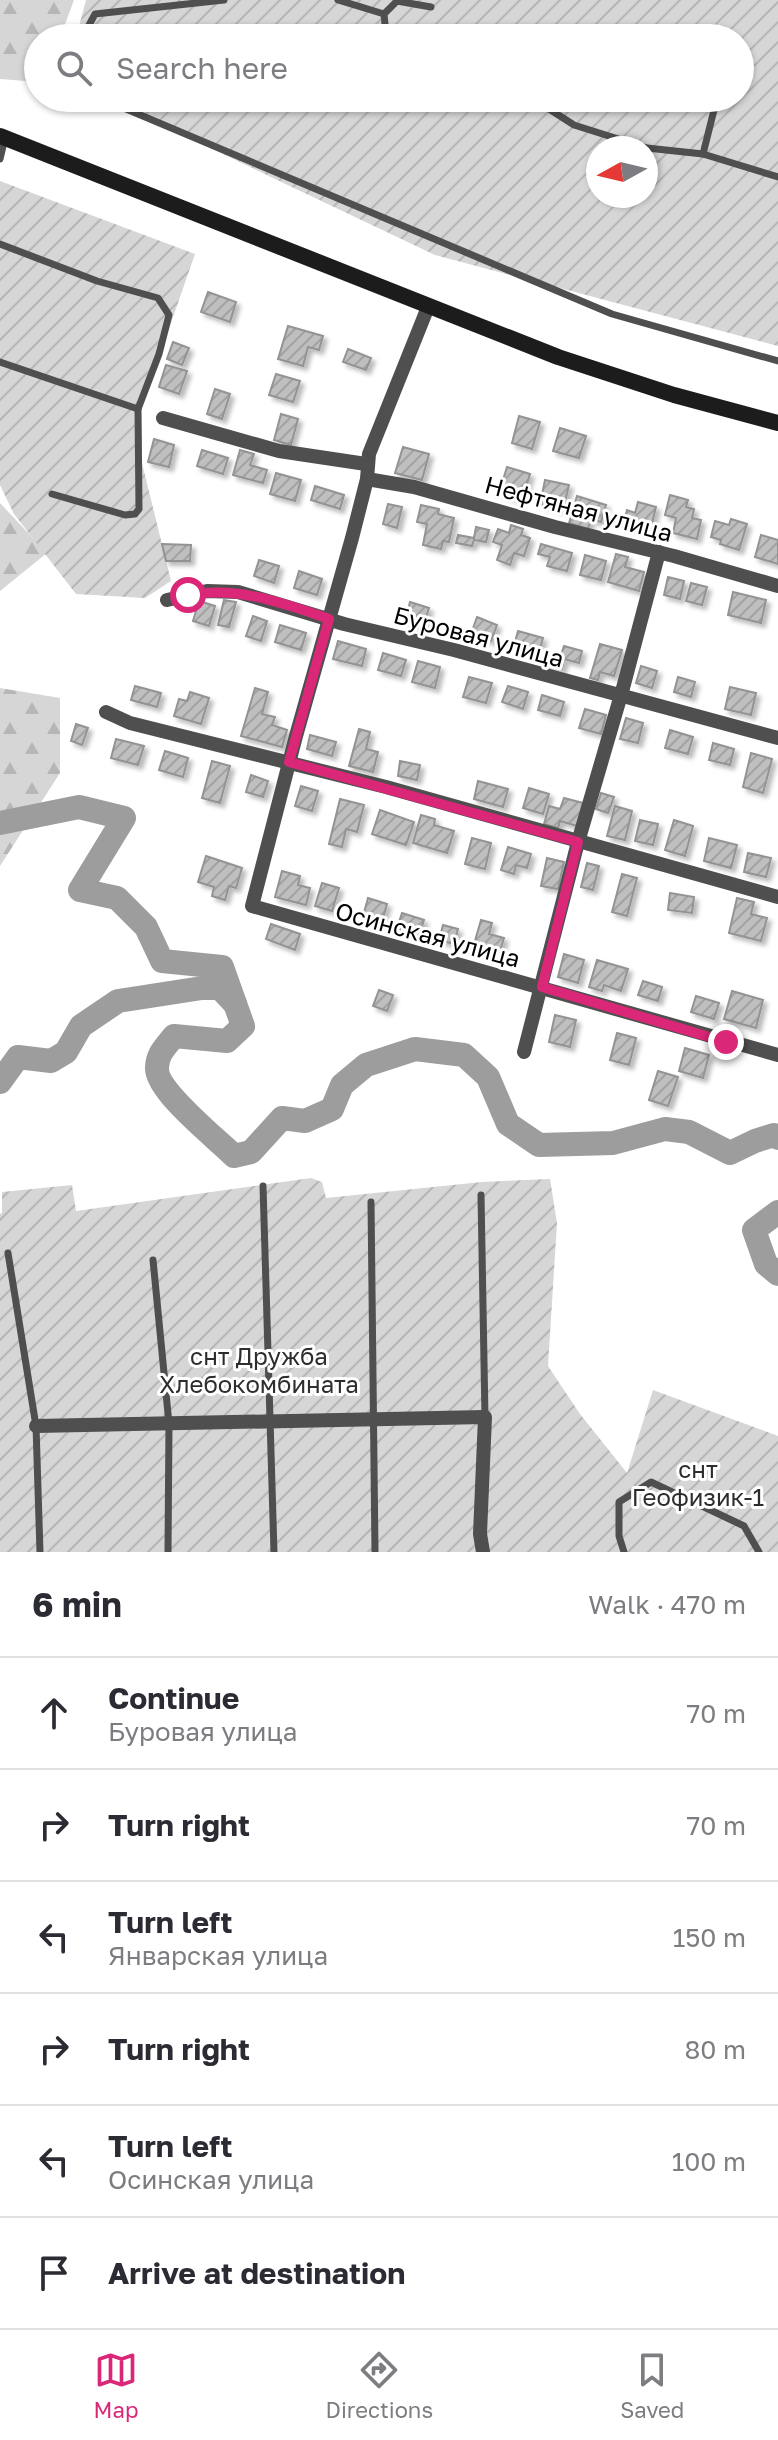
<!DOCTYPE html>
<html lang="en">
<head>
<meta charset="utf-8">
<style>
  body { margin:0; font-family:"Golos Text",sans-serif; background:#f7f7f7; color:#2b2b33 }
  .compass { position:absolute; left:586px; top:136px; width:72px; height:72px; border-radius:50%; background:#fff; box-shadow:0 2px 6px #0004; rotate:262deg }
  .stop { position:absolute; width:24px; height:24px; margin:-18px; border:6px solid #db2777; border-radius:50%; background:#fff }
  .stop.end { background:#db2777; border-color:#fff; box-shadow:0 2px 8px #0008 }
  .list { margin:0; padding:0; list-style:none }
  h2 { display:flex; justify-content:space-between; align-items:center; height:104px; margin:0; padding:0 32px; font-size:34px }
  h2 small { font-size:26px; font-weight:400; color:#7c7c81 }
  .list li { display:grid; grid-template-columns:52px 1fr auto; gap:24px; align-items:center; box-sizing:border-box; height:112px; padding:0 32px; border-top:2px solid #e1e1e2 }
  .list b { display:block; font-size:30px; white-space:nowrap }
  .list p { margin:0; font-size:26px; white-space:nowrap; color:#7c7c81 }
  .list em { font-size:26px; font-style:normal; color:#7c7c81 }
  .icon { flex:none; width:44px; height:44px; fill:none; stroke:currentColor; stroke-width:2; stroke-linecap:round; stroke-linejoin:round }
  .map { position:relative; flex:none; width:778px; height:1552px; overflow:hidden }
  .search { position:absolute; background:#fff; box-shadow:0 2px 6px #0004; left:24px; right:24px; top:24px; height:88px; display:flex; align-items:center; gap:20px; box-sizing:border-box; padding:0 28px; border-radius:44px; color:#7c7c81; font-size:30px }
  .sheet { height:776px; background:#fff }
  nav { display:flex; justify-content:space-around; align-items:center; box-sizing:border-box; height:112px; border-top:2px solid #e1e1e2; background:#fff; font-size:22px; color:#7c7c81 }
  nav a { display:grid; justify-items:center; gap:4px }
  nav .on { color:#db2777 }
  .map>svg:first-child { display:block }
  .forest { fill:url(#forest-firs) }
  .garden { fill:url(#garden-furrows); fill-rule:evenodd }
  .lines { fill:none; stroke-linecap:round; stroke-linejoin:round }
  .river { stroke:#9d9d9d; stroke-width:24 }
  .building { fill:url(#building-hatch); stroke:#939393; stroke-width:2; filter:url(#shadow) }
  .service { stroke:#4f4f4f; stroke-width:7 }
  .minor { stroke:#4f4f4f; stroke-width:14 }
  .secondary { stroke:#1c1c1c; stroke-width:16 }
  .route { stroke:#db2777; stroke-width:10 }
  .labels { text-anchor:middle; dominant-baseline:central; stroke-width:6; stroke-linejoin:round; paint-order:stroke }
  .street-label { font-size:24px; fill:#000; stroke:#fff }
  .park-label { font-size:24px; fill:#2d2d2d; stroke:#fff }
</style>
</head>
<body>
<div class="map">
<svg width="778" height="1552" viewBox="0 0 778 1552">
  <defs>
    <pattern id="forest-firs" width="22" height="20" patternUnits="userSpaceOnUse" patternTransform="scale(2)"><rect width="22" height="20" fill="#d6d6d6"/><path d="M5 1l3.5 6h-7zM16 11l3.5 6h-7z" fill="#b6b6b6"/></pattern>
    <pattern id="garden-furrows" width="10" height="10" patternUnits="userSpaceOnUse" patternTransform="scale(2)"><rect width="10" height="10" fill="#d6d6d6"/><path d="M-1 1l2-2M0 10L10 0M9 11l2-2" fill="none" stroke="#b6b6b6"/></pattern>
    <pattern id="building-hatch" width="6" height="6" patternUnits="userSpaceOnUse" patternTransform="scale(2)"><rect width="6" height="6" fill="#bfbfbf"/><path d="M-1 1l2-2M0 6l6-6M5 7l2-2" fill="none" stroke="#a2a2a2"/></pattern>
    <filter id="shadow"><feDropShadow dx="4" dy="4" stdDeviation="2" flood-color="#0004"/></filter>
  </defs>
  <rect width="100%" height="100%" fill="#fff"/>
  <g class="forest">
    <polygon points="0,0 74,0 60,38 38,38 38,82 0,79"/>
    <polygon points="0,503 47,553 0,591"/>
    <polygon points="0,688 60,698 60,773 0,866"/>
  </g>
  <g class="garden">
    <path d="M86,0H778V346L435,255L105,98H740V38H76ZM598,148H646V196H598Z"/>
    <polygon points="0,181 195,254 141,409 142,463 171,581 145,598 76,594 14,514 0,485"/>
    <polygon points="311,1178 322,1182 326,1198 482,1182 550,1179 557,1223 548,1366 580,1414 627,1473 653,1390 778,1436 778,1552 0,1552 0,1214 2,1213 2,1192 72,1185 76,1211"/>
  </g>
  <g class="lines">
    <g class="river">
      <path d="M0,823L79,807L124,818L80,890L117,898L146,927L162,961L222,967L243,1026L227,1041L174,1036C166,1046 157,1054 157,1068C156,1091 217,1139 234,1156L251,1152L282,1118L305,1121L332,1109L342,1085L366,1065L415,1049L464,1055L488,1077L508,1124L539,1145L613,1143L665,1129L689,1132L730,1153L755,1141L774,1135L778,1138"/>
      <polyline points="0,1082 18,1057 51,1061 66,1052 81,1026 118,1001 202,988 220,988 235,1004"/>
      <polyline points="778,1212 754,1230 766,1264 778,1274"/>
    </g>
  </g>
  <g class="building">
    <polygon points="208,292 236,302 230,322 201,312"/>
    <polygon points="288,326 323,336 319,350 308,347 303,366 278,359"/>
    <polygon points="173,342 189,348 182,365 167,359"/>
    <polygon points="348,349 371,358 366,370 343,362"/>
    <polygon points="166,365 187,371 179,394 159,387"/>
    <polygon points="276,374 300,381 293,402 269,395"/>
    <polygon points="215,389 230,394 222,419 207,414"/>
    <polygon points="281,414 298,419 291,445 274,440"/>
    <polygon points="519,416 540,422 532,449 512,443"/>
    <polygon points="560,428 586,436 579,458 553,451"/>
    <polygon points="154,439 174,445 169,467 148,462"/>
    <polygon points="403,447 429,454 422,480 395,473"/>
    <polygon points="202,450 228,458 223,474 197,466"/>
    <polygon points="240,450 254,454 250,465 267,470 263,483 233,475"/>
    <polygon points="507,467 530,474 522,500 499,493"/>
    <polygon points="276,473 301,480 295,501 270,494"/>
    <polygon points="545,480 569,485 563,510 540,504"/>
    <polygon points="315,486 344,495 340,509 311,500"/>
    <polygon points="670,495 688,500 686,507 694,509 692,518 701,520 697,539 673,533 676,518 665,515"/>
    <polygon points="577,496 606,505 601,522 591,519 588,529 569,523"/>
    <polygon points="638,502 656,507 650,532 623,525 627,510 635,513"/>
    <polygon points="388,504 402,507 397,528 383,524"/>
    <polygon points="421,505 439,509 438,514 454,518 449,542 443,541 441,549 423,545 427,524 417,522"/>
    <polygon points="731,519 747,524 739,550 720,544 721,540 711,537 715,521 729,525"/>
    <polygon points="511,525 523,529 521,535 530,538 524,556 514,553 510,565 497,560 502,545 493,542 498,529 509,533"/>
    <polygon points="476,527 489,530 486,542 474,540 472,546 456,543 458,535 474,538"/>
    <polygon points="761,535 778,540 778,564 755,557"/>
    <polygon points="162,544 191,545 190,561 166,561"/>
    <polygon points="541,544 572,553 567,571 547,566 550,557 538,554"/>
    <polygon points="616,554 628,557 625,567 644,572 639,591 608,582"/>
    <polygon points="585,555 606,561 601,580 580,575"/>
    <polygon points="259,560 279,566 274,583 254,576"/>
    <polygon points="299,571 322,579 317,595 294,588"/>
    <polygon points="668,577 684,581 680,599 664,595"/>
    <polygon points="691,583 707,587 702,605 686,601"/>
    <polygon points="733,592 766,600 761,623 728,615"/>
    <polygon points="224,600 236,602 229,627 218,625"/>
    <polygon points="199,601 215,606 209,626 193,621"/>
    <polygon points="410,602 429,608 423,627 405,622"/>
    <polygon points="253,616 267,621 261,641 246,636"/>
    <polygon points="477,617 497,625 491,641 471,634"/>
    <polygon points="280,625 306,633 301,650 275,642"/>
    <polygon points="518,631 543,638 538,656 513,649"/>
    <polygon points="338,641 366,649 362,666 333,659"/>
    <polygon points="600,644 622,650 614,676 600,672 598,680 590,678"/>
    <polygon points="564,646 582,651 579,663 564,659 562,669 545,664 547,655 560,658"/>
    <polygon points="383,653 406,660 401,676 378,670"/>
    <polygon points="418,661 440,667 435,688 412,682"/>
    <polygon points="641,666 657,671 652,688 636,683"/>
    <polygon points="469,677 492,683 486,703 463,697"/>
    <polygon points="678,677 695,682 691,697 674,692"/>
    <polygon points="135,686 161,693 157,707 131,700"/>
    <polygon points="508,686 528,692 523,709 502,702"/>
    <polygon points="730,687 756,693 751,715 725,709"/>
    <polygon points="255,688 268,692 262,714 275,717 272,725 287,730 282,747 241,736"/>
    <polygon points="190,692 209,698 201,724 174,716 179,699 187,701"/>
    <polygon points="542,695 564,702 560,716 538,710"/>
    <polygon points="585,709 606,715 601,734 579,728"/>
    <polygon points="626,718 643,723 638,743 620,739"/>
    <polygon points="76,724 88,728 82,745 71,741"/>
    <polygon points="359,729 370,732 366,749 378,752 373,772 349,766"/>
    <polygon points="670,730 693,737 688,754 665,748"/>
    <polygon points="310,735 336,742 332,756 307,749"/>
    <polygon points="116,739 144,746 138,765 111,758"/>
    <polygon points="713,743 734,749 730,765 709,760"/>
    <polygon points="165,751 188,758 183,777 159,770"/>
    <polygon points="751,753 772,759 763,793 743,787"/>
    <polygon points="212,761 230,766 220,803 202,798"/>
    <polygon points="400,761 420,765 417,780 398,776"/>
    <polygon points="251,775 268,781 263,797 246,792"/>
    <polygon points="478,781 508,789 503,807 474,799"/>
    <polygon points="301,786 318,791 312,811 295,806"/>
    <polygon points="529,788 549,794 543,814 523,808"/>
    <polygon points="601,793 614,797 608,813 596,809"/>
    <polygon points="564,798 583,803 577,826 560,821 558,828 544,824 549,806 560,809"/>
    <polygon points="340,799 364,805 357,832 346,829 342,847 329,844"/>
    <polygon points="615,806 632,811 625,840 607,836"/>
    <polygon points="380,810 414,822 406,845 372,834"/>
    <polygon points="421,815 435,819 434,825 454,831 447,853 413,843"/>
    <polygon points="640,820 658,824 653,845 635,841"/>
    <polygon points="674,820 693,826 685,856 665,850"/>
    <polygon points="472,838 491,843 485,869 465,864"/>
    <polygon points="709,838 737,845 731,868 704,861"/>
    <polygon points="508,847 531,854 527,868 516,865 514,874 501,870"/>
    <polygon points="748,853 771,858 766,877 744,872"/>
    <polygon points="206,856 242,868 236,888 229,886 225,900 212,896 214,887 198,882"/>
    <polygon points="547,858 564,862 558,889 541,886"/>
    <polygon points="587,863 599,866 593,890 581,887"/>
    <polygon points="282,871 300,876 298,885 310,888 306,905 275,897"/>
    <polygon points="622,874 637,878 627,916 612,912"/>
    <polygon points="322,883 339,888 332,911 315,906"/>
    <polygon points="670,893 694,897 692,913 668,910"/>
    <polygon points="368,898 387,904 381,925 362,920"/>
    <polygon points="737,898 754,902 751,914 767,918 761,941 729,933"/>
    <polygon points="402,913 424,920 419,936 397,928"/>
    <polygon points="481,920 492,923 489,934 504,938 498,958 472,951"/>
    <polygon points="271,924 300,934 295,950 266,939"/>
    <polygon points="443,925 458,929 454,944 439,940"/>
    <polygon points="564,954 584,960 578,983 558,977"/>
    <polygon points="597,960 628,969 621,991 604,985 602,991 589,987"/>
    <polygon points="643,981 662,987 658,1001 638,995"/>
    <polygon points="379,990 393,995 387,1011 373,1006"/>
    <polygon points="732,991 763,1000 756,1028 724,1019"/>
    <polygon points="696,996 719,1003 714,1019 691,1012"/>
    <polygon points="555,1015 576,1020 570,1047 549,1042"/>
    <polygon points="617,1033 636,1038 629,1065 610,1060"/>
    <polygon points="685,1048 709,1055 703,1078 679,1071"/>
    <polygon points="658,1071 678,1077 668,1106 649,1100"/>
  </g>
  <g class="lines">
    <g class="service">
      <polyline points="338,0 384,14"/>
      <polyline points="675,35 682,38"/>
      <polyline points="82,38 95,14 224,0"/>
      <polyline points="395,38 386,34 384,14 397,1 431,7"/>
      <polyline points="100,98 612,314 778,361"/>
      <polyline points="532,98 574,125 647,148 703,154 778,177"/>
      <polyline points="703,154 717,98"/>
      <polyline points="0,159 5,138"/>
      <polyline points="0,244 97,281 158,298 169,315 159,354 138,409 0,362"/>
      <polyline points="52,494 125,515 135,514 139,509 138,409"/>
      <polyline points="263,1186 274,1552"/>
      <polyline points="481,1195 485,1417"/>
      <polyline points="371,1202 375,1552"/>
      <polyline points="8,1253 36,1426 40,1552"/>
      <polyline points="153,1260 169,1424 168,1552"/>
      <polyline points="624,1552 619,1536 619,1502 651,1482 744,1526 759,1552"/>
    </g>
    <g class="minor">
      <polyline points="428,307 369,454 367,479 352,538 296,736 252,906 778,1055"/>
      <polyline points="163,418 279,451 366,464"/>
      <polyline points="367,479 414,487 555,527 674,556 778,586"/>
      <polyline points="167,600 207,591 238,592 344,624 454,650 778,738"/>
      <polyline points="106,712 130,723 386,787 778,897"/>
      <polyline points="524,1052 578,842 623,688 659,552"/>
      <polyline points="36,1426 485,1417 480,1534 483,1552"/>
    </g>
    <polyline class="secondary" points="0,136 558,357 674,395 778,423"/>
  </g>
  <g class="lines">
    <path class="route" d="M188,595C238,586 283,603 329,619L289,762L578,842L542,987L726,1042"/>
  </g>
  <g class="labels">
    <g class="street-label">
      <text transform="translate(579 508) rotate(15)">Нефтяная улица</text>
      <text transform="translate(479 636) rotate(15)">Буровая улица</text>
      <text transform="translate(428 934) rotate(15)">Осинская улица</text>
    </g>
    <g class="park-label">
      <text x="259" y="1355">снт Дружба<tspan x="259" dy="28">Хлебокомбината</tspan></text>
      <text x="698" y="1468">снт<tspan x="698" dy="28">Геофизик-1</tspan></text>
    </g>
  </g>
</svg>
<svg class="compass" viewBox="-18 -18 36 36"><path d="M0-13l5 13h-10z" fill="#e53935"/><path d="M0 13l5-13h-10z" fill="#7c7c81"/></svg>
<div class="stop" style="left:188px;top:595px"></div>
<div class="stop end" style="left:726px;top:1042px"></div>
<div class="search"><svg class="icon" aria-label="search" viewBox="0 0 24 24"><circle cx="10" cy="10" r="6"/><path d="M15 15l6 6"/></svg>Search here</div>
</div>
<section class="sheet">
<h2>6 min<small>Walk · 470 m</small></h2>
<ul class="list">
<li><svg class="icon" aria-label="ahead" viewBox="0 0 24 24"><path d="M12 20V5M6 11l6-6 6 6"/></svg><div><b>Continue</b><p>Буровая улица</p></div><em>70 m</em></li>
<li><svg class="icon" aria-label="right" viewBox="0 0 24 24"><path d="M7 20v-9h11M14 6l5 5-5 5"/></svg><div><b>Turn right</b></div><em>70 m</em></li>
<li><svg class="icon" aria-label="left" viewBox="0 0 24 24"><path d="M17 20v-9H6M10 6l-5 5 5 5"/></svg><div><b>Turn left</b><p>Январская улица</p></div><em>150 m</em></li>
<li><svg class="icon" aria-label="right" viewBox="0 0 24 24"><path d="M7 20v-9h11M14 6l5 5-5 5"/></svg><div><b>Turn right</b></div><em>80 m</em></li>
<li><svg class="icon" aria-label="left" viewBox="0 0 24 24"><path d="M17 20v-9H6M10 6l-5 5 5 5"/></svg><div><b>Turn left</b><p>Осинская улица</p></div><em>100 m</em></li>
<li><svg class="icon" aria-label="arrive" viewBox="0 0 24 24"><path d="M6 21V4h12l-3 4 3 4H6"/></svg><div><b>Arrive at destination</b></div></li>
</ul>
</section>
<nav>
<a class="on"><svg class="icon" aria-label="map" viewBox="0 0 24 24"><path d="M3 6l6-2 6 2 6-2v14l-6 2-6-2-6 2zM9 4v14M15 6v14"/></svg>Map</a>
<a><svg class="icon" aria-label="directions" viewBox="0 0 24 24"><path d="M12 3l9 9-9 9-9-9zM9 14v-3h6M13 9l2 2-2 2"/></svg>Directions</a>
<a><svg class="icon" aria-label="saved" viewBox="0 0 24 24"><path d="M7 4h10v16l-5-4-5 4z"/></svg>Saved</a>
</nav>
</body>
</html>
